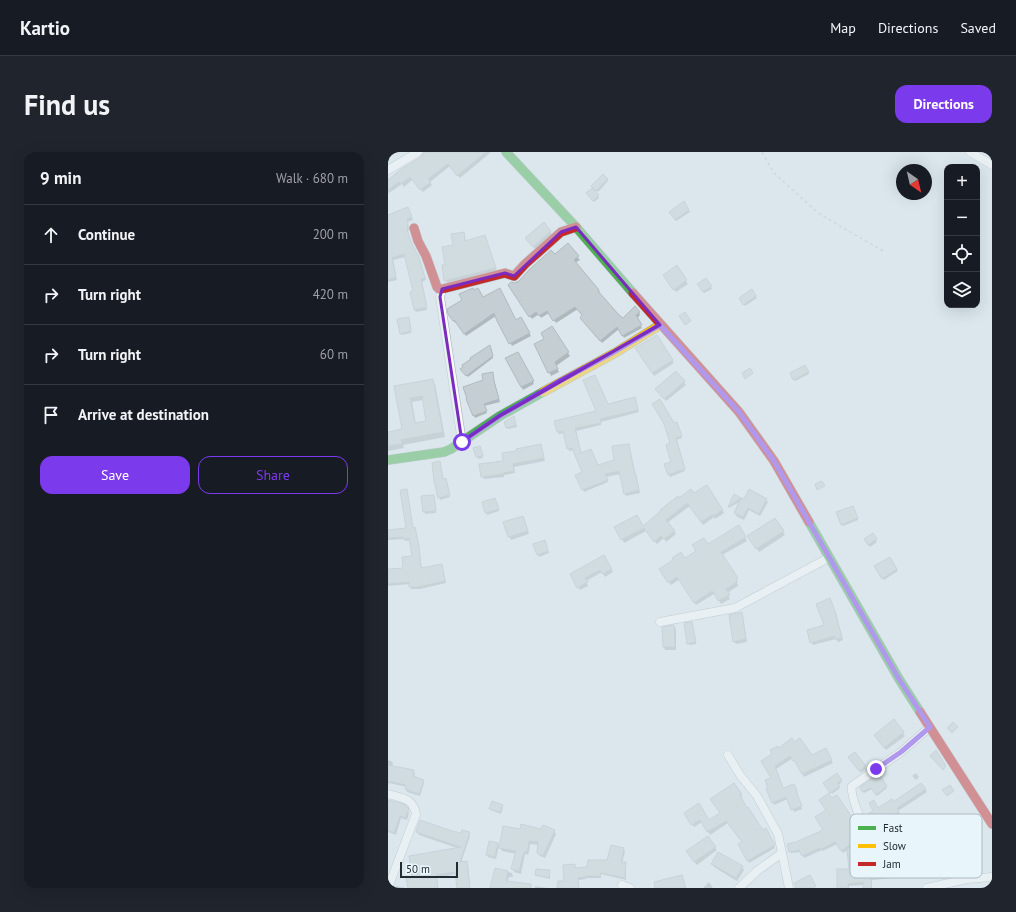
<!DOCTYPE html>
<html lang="en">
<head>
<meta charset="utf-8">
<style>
  body { margin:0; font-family:"PT Sans",sans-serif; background:#20242c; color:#f1f3f6 }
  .controls { position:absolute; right:12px; top:12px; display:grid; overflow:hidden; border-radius:8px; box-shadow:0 4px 16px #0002 }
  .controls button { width:36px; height:36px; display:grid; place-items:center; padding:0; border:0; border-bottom:1px solid #363941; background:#171b24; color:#f1f3f6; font:20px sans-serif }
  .compass { position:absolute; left:508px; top:12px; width:36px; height:36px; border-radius:50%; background:#171b24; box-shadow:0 4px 16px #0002; rotate:146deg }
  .scale { position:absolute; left:12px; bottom:10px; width:58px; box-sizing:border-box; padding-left:4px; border:2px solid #222b2f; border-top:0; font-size:11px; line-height:14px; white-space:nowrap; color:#222b2f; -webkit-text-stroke:3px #e8f6fc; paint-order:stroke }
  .stop { position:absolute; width:12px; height:12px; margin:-9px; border:3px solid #7c3aed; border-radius:50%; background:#fff }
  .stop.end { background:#7c3aed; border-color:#fff; box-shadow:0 1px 4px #0008 }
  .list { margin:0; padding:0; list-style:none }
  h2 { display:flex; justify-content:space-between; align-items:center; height:52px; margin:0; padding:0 16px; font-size:17px }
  h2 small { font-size:13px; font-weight:400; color:#9ea1a6 }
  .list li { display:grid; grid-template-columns:26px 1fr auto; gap:12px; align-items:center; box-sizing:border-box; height:60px; padding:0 16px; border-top:1px solid #363941 }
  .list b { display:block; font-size:15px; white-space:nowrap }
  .list em { font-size:13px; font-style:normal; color:#9ea1a6 }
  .actions { display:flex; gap:8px; padding:12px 16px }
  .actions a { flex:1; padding:9px 0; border:1px solid #7c3aed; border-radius:12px; text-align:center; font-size:14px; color:#7c3aed }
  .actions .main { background:#7c3aed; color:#fff }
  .icon { flex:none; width:22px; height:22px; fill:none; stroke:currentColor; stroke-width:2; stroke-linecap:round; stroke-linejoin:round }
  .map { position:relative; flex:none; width:604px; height:736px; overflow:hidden; border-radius:12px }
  header { display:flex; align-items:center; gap:24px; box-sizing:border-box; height:56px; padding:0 20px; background:#171b24; border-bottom:1px solid #363941 }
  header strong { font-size:19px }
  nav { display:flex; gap:22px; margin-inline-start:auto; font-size:14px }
  .intro { display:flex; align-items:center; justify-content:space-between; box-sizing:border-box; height:96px; padding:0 24px }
  h1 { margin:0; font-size:28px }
  .button { padding:10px 18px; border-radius:12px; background:#7c3aed; color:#fff; font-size:14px; font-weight:700 }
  main { display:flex; gap:24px; padding:0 24px }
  aside { flex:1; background:#171b24; border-radius:12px; box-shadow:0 4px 16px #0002 }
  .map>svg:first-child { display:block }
  .shadow { fill:#0003; fill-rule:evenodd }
  .building { fill:#c5cfd3; stroke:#b0babf; fill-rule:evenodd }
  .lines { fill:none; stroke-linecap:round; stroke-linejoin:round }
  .street-casing { stroke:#a3acb1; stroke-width:9 }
  .fast-casing { stroke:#a3acb1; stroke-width:10 }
  .slow-casing { stroke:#a3acb1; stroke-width:10 }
  .jam-casing { stroke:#a3acb1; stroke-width:10 }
  .path { stroke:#c3c6c9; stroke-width:1.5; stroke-dasharray:3 3; stroke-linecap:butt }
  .street { stroke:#fafbfc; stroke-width:8 }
  .fast { stroke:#4caf50; stroke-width:9 }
  .slow { stroke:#ffc107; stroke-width:9 }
  .jam { stroke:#c62828; stroke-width:9 }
  .route { stroke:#7c3aed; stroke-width:5 }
  .marked { fill:none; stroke:#7b2cbf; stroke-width:3; stroke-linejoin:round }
  .key { fill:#e8f6fc; stroke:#adb9be; stroke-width:1 }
  .key-label { font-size:11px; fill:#222b2f }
</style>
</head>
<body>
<header>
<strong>Kartio</strong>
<nav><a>Map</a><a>Directions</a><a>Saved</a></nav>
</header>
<div class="intro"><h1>Find us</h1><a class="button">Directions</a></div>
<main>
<aside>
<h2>9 min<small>Walk · 680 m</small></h2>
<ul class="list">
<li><svg class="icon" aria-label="ahead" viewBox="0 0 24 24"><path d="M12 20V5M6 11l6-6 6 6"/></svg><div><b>Continue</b></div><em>200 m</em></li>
<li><svg class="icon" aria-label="right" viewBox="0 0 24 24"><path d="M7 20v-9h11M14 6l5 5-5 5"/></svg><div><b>Turn right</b></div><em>420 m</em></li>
<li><svg class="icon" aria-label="right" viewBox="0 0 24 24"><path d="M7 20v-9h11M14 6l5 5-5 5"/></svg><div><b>Turn right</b></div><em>60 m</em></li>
<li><svg class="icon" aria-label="arrive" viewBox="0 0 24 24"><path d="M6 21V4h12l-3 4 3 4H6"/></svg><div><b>Arrive at destination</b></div></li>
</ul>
<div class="actions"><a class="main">Save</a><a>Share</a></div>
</aside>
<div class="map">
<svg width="604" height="736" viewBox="0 0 604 736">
  <rect width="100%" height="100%" fill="#dbe7ed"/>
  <g class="shadow">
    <polygon points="38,0 102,0 102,1 72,26 62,14 42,30 44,33 35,40 25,27 16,35 14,32 1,41 0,40 0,29 34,5"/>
    <polygon points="219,27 220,29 210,40 205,36"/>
    <polygon points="199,41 210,44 211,46 206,50"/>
    <polygon points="295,51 302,60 288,69 282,60"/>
    <polygon points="21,59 25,68 19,70 21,76 20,81 25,96 32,109 38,128 34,130 39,158 28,160 27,158 26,140 17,105 5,108 9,128 0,130 0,64"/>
    <polygon points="162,79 164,82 147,97 139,87"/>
    <polygon points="76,82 78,90 97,84 109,119 59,131 57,128 58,114 66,93"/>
    <polygon points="180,93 192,108 187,111 211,138 212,141 211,142 235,167 251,160 252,163 249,167 254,176 236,186 231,177 214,191 195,169 195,164 190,157 168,171 161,161 153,166 151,162 144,167 121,133 128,132"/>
    <polygon points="288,115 300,132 288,140 276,123"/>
    <polygon points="318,127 324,137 316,141 310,132"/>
    <polygon points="364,139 369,146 357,154 352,146"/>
    <polygon points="94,146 128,169 133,166 143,184 124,194 108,164 78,184 69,170 67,171 61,162"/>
    <polygon points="21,168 23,181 14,183 13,181"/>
    <polygon points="163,176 182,204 168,214 171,220 163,224 147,192 158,187"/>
    <polygon points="269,185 286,211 266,224 249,197"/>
    <polygon points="103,196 105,206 80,225 74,217"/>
    <polygon points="130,201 146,232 135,238 119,207"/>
    <polygon points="417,214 421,222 407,229 403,222"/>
    <polygon points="104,221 112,250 96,254 99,261 87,266 86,264 97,228"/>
    <path d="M44,228L47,232L57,285L15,293L16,296L0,299V281L15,278L7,235ZM35,248L39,270L28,272L24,250Z"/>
    <polygon points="296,230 298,233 278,249 270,240"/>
    <polygon points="247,246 251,260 213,270 213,273 188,279 193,302 210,315 227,309 241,293 252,341 238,344 232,322 218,325 220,330 196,340 189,323 195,321 186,298 181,299 176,281 171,282 170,280 220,254"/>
    <polygon points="126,267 129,275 120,277 119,276"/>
    <polygon points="289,271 294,286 288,288 297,319 282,325 277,313 285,311 286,272"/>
    <polygon points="153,293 157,309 126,315 127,321 116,323 116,325 96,327 94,324 116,309"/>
    <polygon points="87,296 93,297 95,306 90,307"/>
    <polygon points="52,310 55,328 58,330 62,345 52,348 45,312"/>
    <polygon points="319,334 336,361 327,367 326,365 315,373 302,354 279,371 288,382 278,390 276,386 269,392 258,379 236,391 228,375 255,375 291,347 306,343"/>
    <polygon points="19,340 25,377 28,379 31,397 34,417 54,415 58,431 32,437 23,437 22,432 0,434 0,418 16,417 25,405 23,388 17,389 16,387 0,388 0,379 20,377"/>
    <polygon points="45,344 48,361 37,362 34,345"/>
    <polygon points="347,344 353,348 378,348 380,350 372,364 361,358 356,368 348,364 347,361 353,349 341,356 341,355"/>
    <polygon points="108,349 111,359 99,363 95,351"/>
    <polygon points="466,357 470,368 455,374 454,372"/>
    <polygon points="387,367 397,383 371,400 361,384"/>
    <polygon points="136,369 141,382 123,388 121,384"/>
    <polygon points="351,375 359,389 334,403 350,430 349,431 350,434 339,441 342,447 333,452 328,443 327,444 326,442 308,453 292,427 283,433 273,417 296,408"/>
    <polygon points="485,383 489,390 482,395 477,388"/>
    <polygon points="157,391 161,401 151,405 150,403"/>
    <polygon points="216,404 225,420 217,425 214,420 198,429 200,434 192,438 183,422"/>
    <polygon points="501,406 510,419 496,428 488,414"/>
    <polygon points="443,450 448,462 455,488 450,490 448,487 425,493 423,490 438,474"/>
    <polygon points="353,461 355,465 359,490 348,492 346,489"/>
    <polygon points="304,471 308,492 302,493 300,492"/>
    <polygon points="286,474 288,477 288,498 277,498 276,495 275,476"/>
    <polygon points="506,569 517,584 498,598 489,586"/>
    <polygon points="406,591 424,604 437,598 445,611 416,625 409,610 408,611 405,606 388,617 395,637 407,636 410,641 408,642 414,657 406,660 400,647 386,653 381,637 385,627 385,602 391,597"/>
    <polygon points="467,601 478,617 473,621 462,607"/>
    <polygon points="0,608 3,609 5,611 4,615 25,618 27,621 26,626 35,629 36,631 32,644 19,640 18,637 19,635 1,631 0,634"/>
    <polygon points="528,621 531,625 528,628 524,624"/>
    <polygon points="449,622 454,630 450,633 452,636 444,642 436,631"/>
    <polygon points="490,624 499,636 489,644 484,637 476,641 473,636"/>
    <polygon points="533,632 539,640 510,659 512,663 491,675 483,661 505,651"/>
    <polygon points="353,642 354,645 353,646 359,657 375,679 377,678 387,696 361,711 351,693 355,691 340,671 322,683 314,670 306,675 297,661 320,669 333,661"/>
    <polygon points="443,647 462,665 466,666 469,676 466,677 473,688 455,701 449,692 435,699 434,698 416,706 413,700 403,701 402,699 408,691 437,678 439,658"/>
    <polygon points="0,649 19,657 21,661 19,668 13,666 8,683 0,680 0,681"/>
    <polygon points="114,654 115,656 113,662 103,658 102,657"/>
    <polygon points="132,678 166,679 168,682 157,706 152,704 150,701 151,693 142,692 141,700 140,703 137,702 133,722 126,720 125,717 128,702 114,699 112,696"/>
    <polygon points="29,680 73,682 81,681 82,684 73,711 78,711 80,713 82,736 70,736 68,722 49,726 50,736 21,736 25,726 72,697 31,683"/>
    <polygon points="534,691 535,693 526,699 528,703 537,699 539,703 566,697 568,700 582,696 587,712 578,715 577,713 541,721 541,722 484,728 484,736 476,736 476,733 461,734 461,736 450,736 462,718 484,701 497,698 497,696"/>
    <polygon points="110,692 111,694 108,707 100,705 99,703"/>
    <polygon points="327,695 329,698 309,713 301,703"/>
    <polygon points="235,697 237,699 234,711 237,711 238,714 238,728 213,722 213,726 198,726 198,727 191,728 191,736 170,736 177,730 186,713 187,717 200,716 220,709"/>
    <polygon points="324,712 354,715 356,718 349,729 326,715"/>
    <polygon points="108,717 124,721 125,725 121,725 119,730 136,736 113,736"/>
    <polygon points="161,719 162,721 162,727 149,724 148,722"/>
    <polygon points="321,730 325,736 316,736 316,735"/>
    <polygon points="8,734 19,736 7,736"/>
    <polygon points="147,734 160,736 147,736"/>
  </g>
  <g class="building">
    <polygon points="36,0 98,0 69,24 60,12 40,27 43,30 32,38 22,25 13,32 11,30 0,38 0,28 13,17 33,5"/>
    <polygon points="215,22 220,27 208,39 203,34"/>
    <polygon points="204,36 211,43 205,49 198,41"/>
    <polygon points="296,49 301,58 287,68 281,60"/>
    <polygon points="20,55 24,65 19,67 20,72 19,78 24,92 31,105 37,126 33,127 39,155 26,158 22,140 25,139 16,102 4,106 8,125 0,128 0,63"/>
    <polygon points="156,70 163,79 145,95 137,86"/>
    <polygon points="76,80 77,89 97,83 108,116 56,129 54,113 57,113 54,95 65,93 63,82"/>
    <polygon points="180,91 191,104 186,108 211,138 210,139 231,163 235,166 247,154 252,160 248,163 254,173 234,184 229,175 212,189 192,166 194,163 187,155 165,169 159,159 151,164 148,160 141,165 120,133 123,130 127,131 131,129 142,117 163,98 167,102"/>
    <polygon points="289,113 299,128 285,138 275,123"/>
    <polygon points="318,126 324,134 315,140 309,132"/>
    <polygon points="85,136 86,138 90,136 95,145 112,136 128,168 133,165 142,181 121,192 109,169 106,161 76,182 66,168 65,169 60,162 59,157 74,148 71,142"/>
    <polygon points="364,137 368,144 355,153 351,146"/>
    <polygon points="297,160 303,169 297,173 291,164"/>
    <polygon points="21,165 23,179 12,182 9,167"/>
    <polygon points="164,174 181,200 167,210 170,217 160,221 146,192 156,187 153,181"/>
    <polygon points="269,183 285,208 264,221 247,196"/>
    <polygon points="102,193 105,204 78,224 72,217 75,215 74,213 83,207 82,206"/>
    <polygon points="130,200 146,229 133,235 117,206"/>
    <polygon points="417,213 421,220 405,228 402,221"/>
    <polygon points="362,216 365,221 357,227 354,221"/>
    <polygon points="288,219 297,229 276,247 267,237"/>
    <polygon points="105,220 106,229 111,247 96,252 99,259 85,264 78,247 79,247 75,235 95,228 94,222"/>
    <polygon points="207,223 220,252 247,245 250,258 212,267 213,271 187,276 193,301 203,297 210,313 226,308 224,294 241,292 247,323 248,323 251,338 236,342 231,319 217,322 220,328 194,338 187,323 194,320 184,296 179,297 175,279 169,280 166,269 208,259 195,228"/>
    <path d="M45,227L55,280L13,288L14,292L0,294V280L14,277L6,234ZM34,244L38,269L27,271L22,246Z"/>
    <polygon points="272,247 286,271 289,270 294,284 288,286 297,317 280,323 276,312 283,310 278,293 282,291 276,272 264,252"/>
    <polygon points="126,264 128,273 118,276 116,270"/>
    <polygon points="153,292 156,306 125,312 126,319 115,321 115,322 93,325 91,312 115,309 114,301 128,299 128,297"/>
    <polygon points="92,294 95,304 88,305 85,296"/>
    <polygon points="52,309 55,327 58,326 62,343 50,346 46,329 44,311"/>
    <polygon points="434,329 437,334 429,338 427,332"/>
    <polygon points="319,333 335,358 325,364 324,363 313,370 299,351 278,368 287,379 276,387 273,384 266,390 256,376 233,388 226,375 249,363 255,374 273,359 272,358 290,344 291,346 303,337 306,341"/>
    <polygon points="19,337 25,376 27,375 31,394 33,416 54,412 57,429 31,435 21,435 21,430 0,432 0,417 15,416 14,405 24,404 21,386 15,387 15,385 0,386 0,378 18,376 12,338"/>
    <polygon points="361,337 379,347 371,362 360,356 355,365 346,361 353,346 356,347"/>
    <polygon points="346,342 353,346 340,355"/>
    <polygon points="46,343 48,359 35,360 33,344"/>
    <polygon points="107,346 111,357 97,361 94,350"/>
    <polygon points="465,354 470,366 453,373 448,360"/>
    <polygon points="135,364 140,379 120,385 115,370"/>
    <polygon points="387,366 396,379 368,397 359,384"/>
    <polygon points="351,373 358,385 333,400 350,426 348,428 349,430 338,437 342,443 330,449 326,441 325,441 324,439 306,451 289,425 280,431 271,417 285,408 284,406 293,400 297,406 308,399 304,393 316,386 320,392"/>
    <polygon points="485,381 489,387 480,393 476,387"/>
    <polygon points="157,388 160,399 149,403 145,392"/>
    <polygon points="216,403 224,417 214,422 212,418 197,426 200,430 189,436 182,422"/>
    <polygon points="502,405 509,417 494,427 486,414"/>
    <polygon points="442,446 447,459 454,486 447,487 447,484 422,491 419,478 436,473 428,452"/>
    <polygon points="354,460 358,487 345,490 341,463"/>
    <polygon points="304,470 308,490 299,492 296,471"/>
    <polygon points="286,473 287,495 275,495 274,475"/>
    <polygon points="506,567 516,580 496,596 486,583"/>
    <polygon points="565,570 570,575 564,581 559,576"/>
    <polygon points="404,586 406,590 412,586 424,603 438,596 444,608 414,622 406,608 405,609 402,604 387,614 395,636 406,632 409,638 408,639 414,654 403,658 398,645 384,651 378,637 380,636 377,628 383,626 373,609 384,602 382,598 390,594 391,596"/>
    <polygon points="548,598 558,614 555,618 542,604"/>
    <polygon points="467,600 478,614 471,619 460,605"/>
    <polygon points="0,613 26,618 25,624 36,628 31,642 17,637 18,633 0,629"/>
    <polygon points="449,621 454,628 449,631 452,634 442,641 435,631"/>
    <polygon points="491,622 499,634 488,643 483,636 474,640 472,635"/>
    <polygon points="346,631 354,642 352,643 359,656 360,655 375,678 378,676 387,693 359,709 350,692 354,690 338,669 319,680 312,668 303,673 296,661 311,651 321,668 332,661 322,647"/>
    <polygon points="533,631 538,637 509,656 511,660 489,673 481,661 485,659 481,651 486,648 490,656 504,647 505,650"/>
    <polygon points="562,633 566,639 559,644 554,638"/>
    <polygon points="441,641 443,646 449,643 463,664 465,663 469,673 465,674 473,685 453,699 447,690 433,697 432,696 414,704 411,698 401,700 399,692 408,690 435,678 427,665 438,658 431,648"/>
    <polygon points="0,648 16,652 21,657 17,666 12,664 6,681 0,678"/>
    <polygon points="104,649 115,653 112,660 101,657"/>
    <polygon points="32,668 64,679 73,681 74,678 82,680 72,710 79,709 82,736 69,736 67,720 48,723 50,736 20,736 18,726 24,725 21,704 73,695 28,680"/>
    <polygon points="133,672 153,677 155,673 167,678 155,704 149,701 150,690 141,689 140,697 138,700 136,700 131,719 123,717 128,699 111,696 115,674 132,677"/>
    <polygon points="320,684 328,695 306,710 298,699"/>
    <polygon points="101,689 110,691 107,705 98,703"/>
    <polygon points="534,690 525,696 529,702 538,697 538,702 567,696 567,699 582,694 586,710 576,713 575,710 540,718 540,719 483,726 483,736 475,736 475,730 460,732 460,736 449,736 449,717 461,717 459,698 479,696 484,699 488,697 496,697 496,695"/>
    <polygon points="223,693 236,696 233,710 238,710 237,726 213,721 212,724 198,724 198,725 190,726 191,736 169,736 170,729 176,729 175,713 187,712 187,716 199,715 200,708 219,708"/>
    <polygon points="330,700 355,714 348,726 323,712"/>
    <polygon points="107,716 120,719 118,729 143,732 143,736 102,736"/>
    <polygon points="148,717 162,718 161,726 147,723"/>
    <polygon points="294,723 298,736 267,736 266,730"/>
    <polygon points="422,723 428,734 425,736 408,736 406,731"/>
  </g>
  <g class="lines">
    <defs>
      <g id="street">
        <polyline points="582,0 604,13"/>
        <polyline points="0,18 30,0"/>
        <polyline points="54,137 52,145 74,290"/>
        <polyline points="272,470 347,456 442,405"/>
        <polyline points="340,603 352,623 369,644 390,682 394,701"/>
        <path d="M0,642C14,646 25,646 28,662L0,736"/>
        <path d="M484,694C479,683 461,644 464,634L513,600L542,575"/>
        <polyline points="234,733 242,736"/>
        <polyline points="351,736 369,719 394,701 401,736"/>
        <polyline points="539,736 579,727 604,725"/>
      </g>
      <g id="fast">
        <polyline points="118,0 188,75 245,141"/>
        <polyline points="0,308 56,300 63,297 112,264 155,240"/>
        <polyline points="421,370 511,527 532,560"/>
      </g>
      <polyline id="slow" points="155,240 227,201 272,173"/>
      <g id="jam">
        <polyline points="26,76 30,89 38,104 49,135 51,137 54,137 117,121 126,124 137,112 173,80 188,75"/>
        <polyline points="245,141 351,260 386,309 421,370"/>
        <polyline points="532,560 604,672"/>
      </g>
    </defs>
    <use href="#street" class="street-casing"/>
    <use href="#fast" class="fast-casing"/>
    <use href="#slow" class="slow-casing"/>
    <use href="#jam" class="jam-casing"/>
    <polyline class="path" points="374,0 386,21 430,61 495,99"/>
    <use href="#street" class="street"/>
    <use href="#fast" class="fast"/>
    <use href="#slow" class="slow"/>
    <use href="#jam" class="jam"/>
  </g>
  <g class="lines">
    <polyline class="route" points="74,290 112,264 172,229 226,200 272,173 351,260 386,309 511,527 542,575 513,600 488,617"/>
  </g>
  <path d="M0 0H604V736H0ZM188,75L272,173L112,264L74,290L52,145L54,137L117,121L126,124L173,80Z" fill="#dbe7ed" fill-opacity=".55" fill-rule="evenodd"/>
  <path class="marked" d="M188,75L272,173L112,264L74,290L52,145L54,137L117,121L126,124L173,80Z"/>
  <rect x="462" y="662" width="132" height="64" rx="6" class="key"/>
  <rect x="470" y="674" width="18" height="4" fill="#4caf50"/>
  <rect x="470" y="692" width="18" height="4" fill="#ffc107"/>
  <rect x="470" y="710" width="18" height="4" fill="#c62828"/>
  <g class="key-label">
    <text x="495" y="680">Fast</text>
    <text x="495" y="698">Slow</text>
    <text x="495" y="716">Jam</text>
  </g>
</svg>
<div class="controls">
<button>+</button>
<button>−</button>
<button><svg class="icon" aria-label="locate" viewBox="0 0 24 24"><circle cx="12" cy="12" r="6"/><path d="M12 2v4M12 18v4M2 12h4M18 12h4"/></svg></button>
<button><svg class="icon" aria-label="layers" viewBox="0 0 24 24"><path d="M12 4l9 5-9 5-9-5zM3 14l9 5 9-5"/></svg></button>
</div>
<svg class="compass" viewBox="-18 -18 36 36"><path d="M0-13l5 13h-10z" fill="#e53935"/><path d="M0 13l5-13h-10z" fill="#9ea1a6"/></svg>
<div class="scale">50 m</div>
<div class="stop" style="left:74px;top:290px"></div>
<div class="stop end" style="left:488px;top:617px"></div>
</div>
</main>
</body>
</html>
